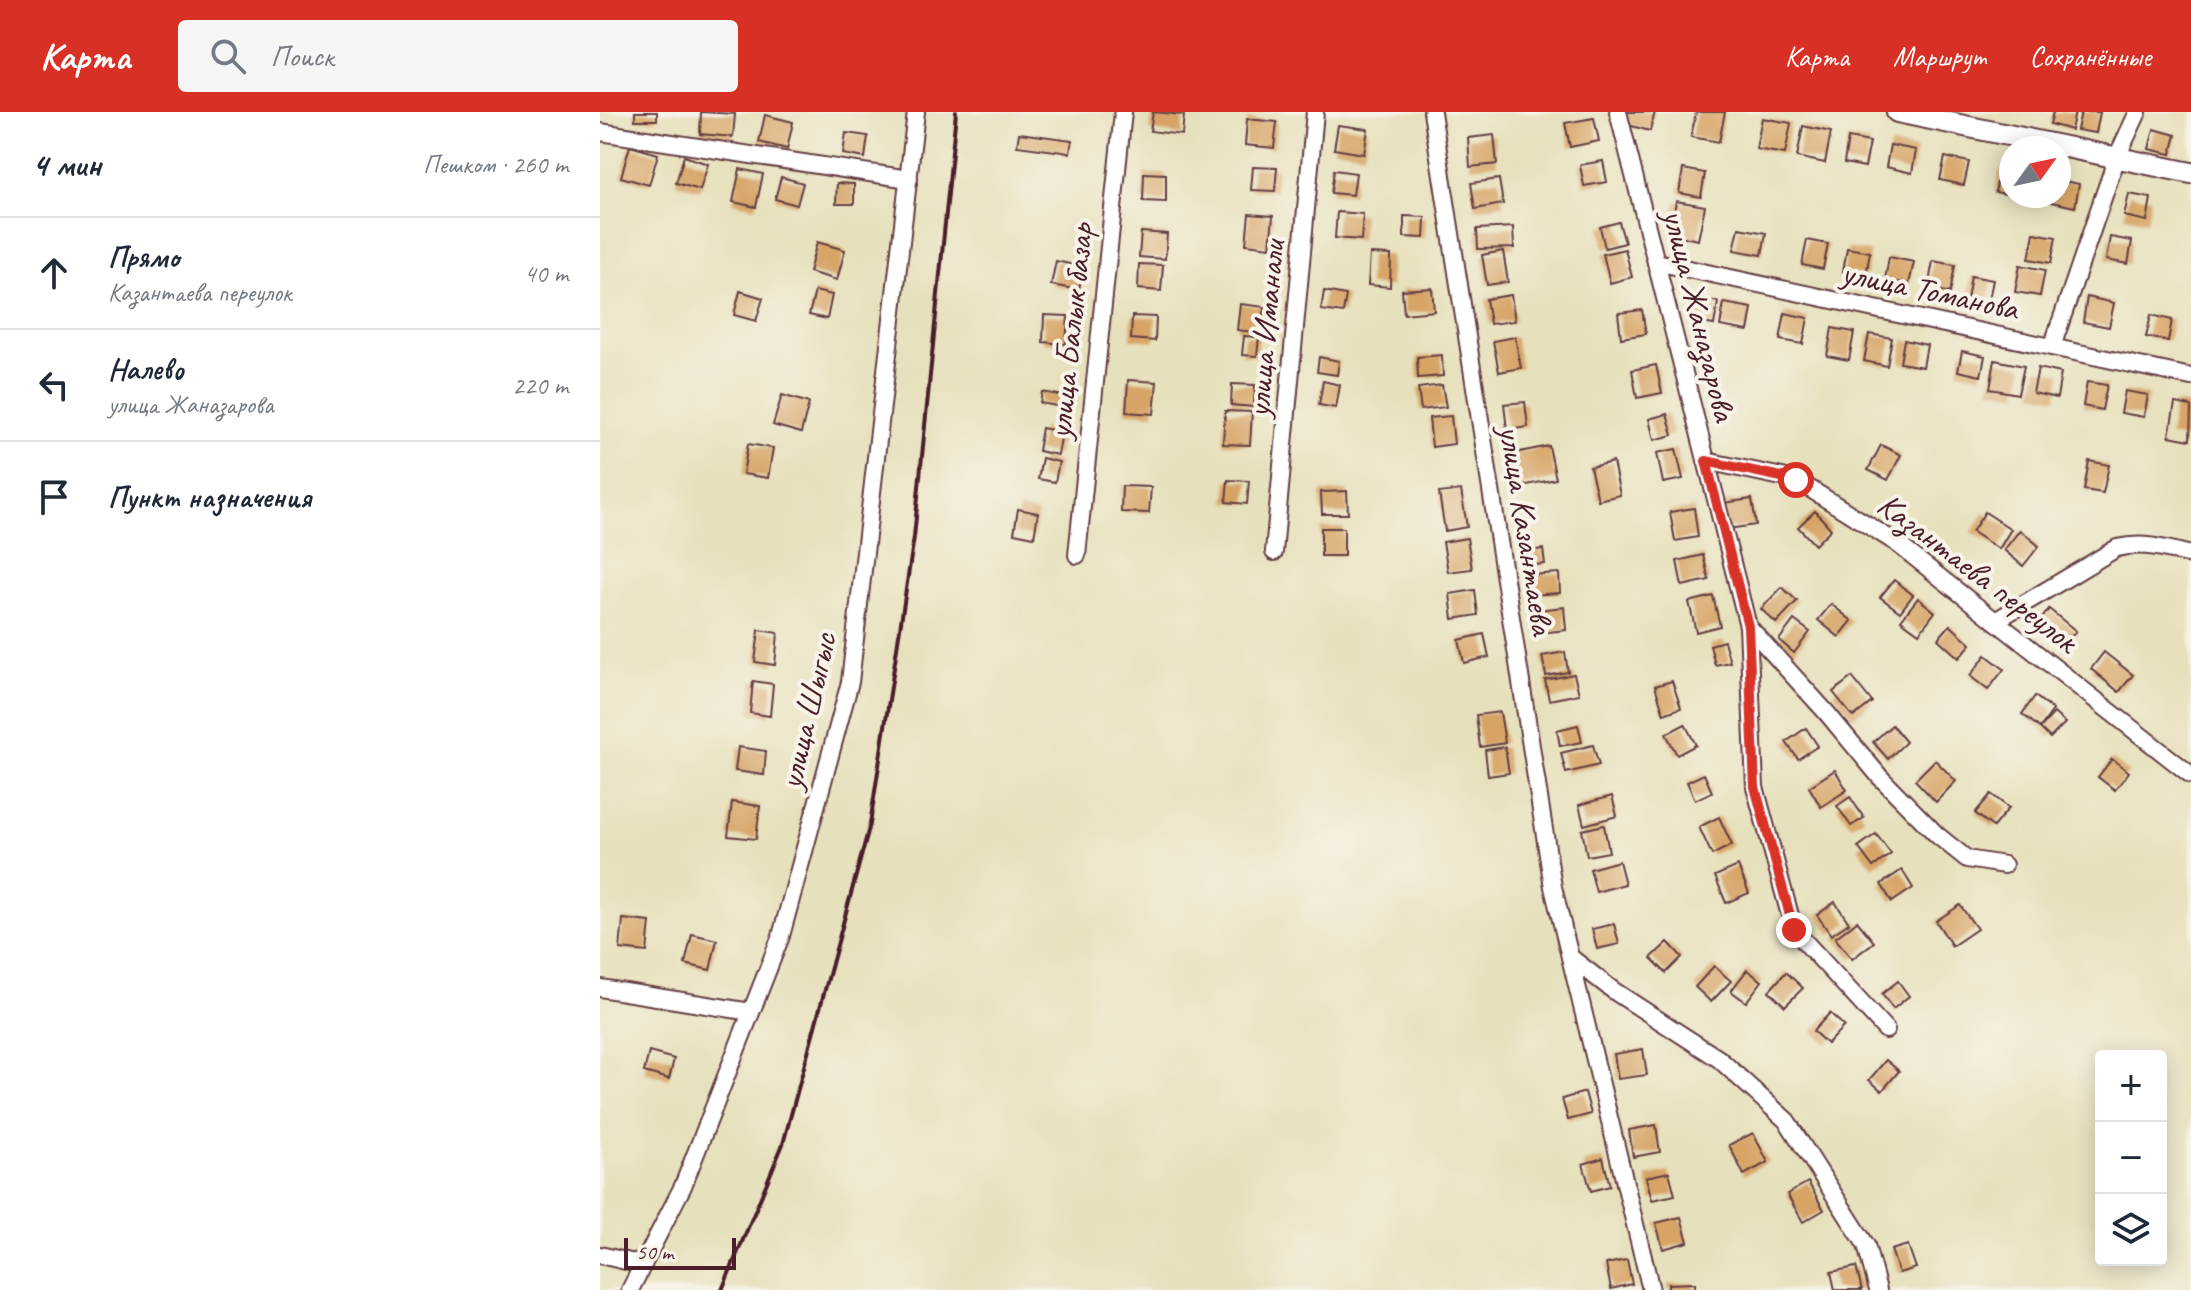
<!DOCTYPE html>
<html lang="ru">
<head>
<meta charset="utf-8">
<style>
  body { margin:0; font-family:Caveat,sans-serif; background:#f6f6f7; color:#1f2937 }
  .controls { position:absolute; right:24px; bottom:24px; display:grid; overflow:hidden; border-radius:8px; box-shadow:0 4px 20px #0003 }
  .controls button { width:72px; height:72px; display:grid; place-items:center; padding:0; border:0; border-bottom:2px solid #e0e1e3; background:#fff; color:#1f2937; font:40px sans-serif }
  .compass { position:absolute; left:1399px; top:24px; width:72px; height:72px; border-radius:50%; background:#fff; box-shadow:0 4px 20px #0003; rotate:57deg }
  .scale { position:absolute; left:24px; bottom:20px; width:112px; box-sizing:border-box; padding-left:8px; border:4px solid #4a1f2b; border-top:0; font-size:22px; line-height:28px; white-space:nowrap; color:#4a1f2b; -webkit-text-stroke:6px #f7f3e8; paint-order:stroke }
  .stop { position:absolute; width:24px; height:24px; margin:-18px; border:6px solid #d93025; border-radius:50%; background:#fff }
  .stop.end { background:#d93025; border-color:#fff; box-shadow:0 2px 8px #0008 }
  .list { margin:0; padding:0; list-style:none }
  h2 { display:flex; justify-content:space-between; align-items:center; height:104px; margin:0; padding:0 32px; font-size:34px }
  h2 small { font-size:26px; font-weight:400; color:#747a83 }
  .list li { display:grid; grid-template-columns:52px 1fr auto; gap:24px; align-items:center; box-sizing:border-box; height:112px; padding:0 32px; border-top:2px solid #e0e1e3 }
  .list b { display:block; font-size:30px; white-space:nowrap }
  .list p { margin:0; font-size:26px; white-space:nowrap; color:#747a83 }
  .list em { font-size:26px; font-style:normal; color:#747a83 }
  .icon { flex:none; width:44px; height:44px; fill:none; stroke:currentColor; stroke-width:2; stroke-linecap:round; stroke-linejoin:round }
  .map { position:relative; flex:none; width:1591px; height:1178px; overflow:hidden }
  header { display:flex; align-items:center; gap:48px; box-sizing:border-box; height:112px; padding:0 40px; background:#d93025; color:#fff }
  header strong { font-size:38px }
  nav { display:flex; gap:44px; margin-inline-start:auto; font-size:28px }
  .search { width:560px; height:72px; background:#f6f6f7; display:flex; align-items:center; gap:20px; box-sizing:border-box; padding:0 28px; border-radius:8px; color:#747a83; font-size:30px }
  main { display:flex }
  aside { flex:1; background:#fff }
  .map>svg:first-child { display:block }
  .building { fill:#d7a466 }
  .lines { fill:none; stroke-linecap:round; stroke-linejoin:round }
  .minor-casing { stroke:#623c41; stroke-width:20 }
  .tertiary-casing { stroke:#623c41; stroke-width:24 }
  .minor { stroke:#fff; stroke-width:16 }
  .tertiary { stroke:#fff; stroke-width:20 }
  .rail { stroke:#4a1f2b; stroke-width:4 }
  .route { stroke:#d93025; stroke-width:10 }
  .labels { text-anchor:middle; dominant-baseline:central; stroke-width:8; stroke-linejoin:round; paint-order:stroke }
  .street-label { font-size:34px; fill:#4a1f2b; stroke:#f7f3e8 }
</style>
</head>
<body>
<header>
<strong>Карта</strong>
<div class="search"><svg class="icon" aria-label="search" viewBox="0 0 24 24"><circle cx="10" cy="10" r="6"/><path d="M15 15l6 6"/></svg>Поиск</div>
<nav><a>Карта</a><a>Маршрут</a><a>Сохранённые</a></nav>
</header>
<main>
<aside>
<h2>4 мин<small>Пешком · 260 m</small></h2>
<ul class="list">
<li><svg class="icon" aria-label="ahead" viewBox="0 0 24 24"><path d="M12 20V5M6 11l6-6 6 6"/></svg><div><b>Прямо</b><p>Казантаева переулок</p></div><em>40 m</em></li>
<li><svg class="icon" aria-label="left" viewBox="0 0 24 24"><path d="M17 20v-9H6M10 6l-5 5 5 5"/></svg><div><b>Налево</b><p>улица Жаназарова</p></div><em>220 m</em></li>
<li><svg class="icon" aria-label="arrive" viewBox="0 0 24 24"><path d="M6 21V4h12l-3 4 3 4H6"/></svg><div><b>Пункт назначения</b></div></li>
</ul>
</aside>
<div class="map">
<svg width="1591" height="1178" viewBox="0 0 1591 1178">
  <rect width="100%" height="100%" fill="#f7f3e8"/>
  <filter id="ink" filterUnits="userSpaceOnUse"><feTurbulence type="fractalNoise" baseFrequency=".0125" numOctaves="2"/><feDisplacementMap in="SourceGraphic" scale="16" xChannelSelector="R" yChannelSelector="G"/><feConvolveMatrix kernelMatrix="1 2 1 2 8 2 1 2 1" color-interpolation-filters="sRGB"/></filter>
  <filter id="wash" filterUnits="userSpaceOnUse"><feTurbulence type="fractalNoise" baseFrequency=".006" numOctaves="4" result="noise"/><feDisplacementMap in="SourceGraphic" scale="32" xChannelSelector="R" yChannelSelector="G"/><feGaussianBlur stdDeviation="1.8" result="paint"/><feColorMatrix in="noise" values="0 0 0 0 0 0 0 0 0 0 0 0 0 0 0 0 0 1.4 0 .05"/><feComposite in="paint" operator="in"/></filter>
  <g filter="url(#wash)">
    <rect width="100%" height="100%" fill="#e7e0bc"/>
    <g id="blocks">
      <g class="building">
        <rect x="35" y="0" width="22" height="8"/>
        <polygon points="101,0 135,2 133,25 100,22"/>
        <polygon points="553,0 584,3 582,23 550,19"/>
        <polygon points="1027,0 1055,0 1050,19 1024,12"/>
        <polygon points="1096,0 1125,0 1119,30 1091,25"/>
        <polygon points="1453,0 1475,0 1471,18 1450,12"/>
        <polygon points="1481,0 1500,0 1496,21 1477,18"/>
        <polygon points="165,3 193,10 187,37 159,30"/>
        <polygon points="994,6 999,29 970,35 965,11"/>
        <polygon points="1162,6 1191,11 1185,42 1156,37"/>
        <polygon points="647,7 677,10 674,36 645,33"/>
        <polygon points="738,13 768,17 764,42 734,37"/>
        <polygon points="1203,14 1231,20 1225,51 1197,45"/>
        <polygon points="1554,17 1576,23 1571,42 1549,37"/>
        <polygon points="246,21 268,24 265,46 243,42"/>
        <polygon points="419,21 472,28 470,41 417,34"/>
        <polygon points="894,23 897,52 870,55 868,26"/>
        <polygon points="1248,26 1270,30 1265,55 1244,51"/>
        <polygon points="1290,33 1316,38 1312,61 1286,55"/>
        <polygon points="30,34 58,42 49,73 21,65"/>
        <polygon points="84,44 108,52 100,78 76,71"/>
        <polygon points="1345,45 1369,50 1364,73 1340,68"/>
        <polygon points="1003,49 1007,70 984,74 980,53"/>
        <polygon points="653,55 677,56 675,79 651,78"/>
        <polygon points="140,57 163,62 156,95 133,90"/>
        <polygon points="1083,57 1105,61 1101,85 1079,81"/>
        <polygon points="1400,57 1411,59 1411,83 1395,80"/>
        <polygon points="734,58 756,61 753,83 731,81"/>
        <polygon points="544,61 566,62 566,90 543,89"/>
        <polygon points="181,65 203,71 197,93 175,87"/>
        <polygon points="899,67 903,92 875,97 871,71"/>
        <polygon points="1459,68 1479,72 1475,95 1451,90 1453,84 1459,84"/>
        <polygon points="237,71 254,72 254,92 236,92"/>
        <polygon points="1529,82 1551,86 1547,109 1524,104"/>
        <polygon points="1076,89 1105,94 1098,128 1070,122"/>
        <polygon points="737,100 763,102 761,128 735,126"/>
        <polygon points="649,102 673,104 670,135 646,132"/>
        <polygon points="804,104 825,105 824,126 804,125"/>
        <polygon points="1019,110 1025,131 1005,136 1000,115"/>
        <polygon points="913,115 914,136 878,137 877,117"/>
        <polygon points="1139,116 1166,121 1162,143 1134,138"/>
        <polygon points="541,120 567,122 565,147 539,145"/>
        <polygon points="1434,121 1456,125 1451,151 1429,147"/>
        <polygon points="1510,125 1532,129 1528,152 1506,148"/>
        <polygon points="1207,128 1228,132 1223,157 1202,153"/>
        <polygon points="217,130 245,138 237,168 209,160"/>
        <polygon points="1247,136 1270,140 1266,164 1243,160"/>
        <polygon points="1025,137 1032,165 1010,171 1003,142"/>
        <polygon points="903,139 908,170 887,173 882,143"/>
        <polygon points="770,142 791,143 790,175 768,173"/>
        <polygon points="1289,145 1314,150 1309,172 1285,168"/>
        <polygon points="456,149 483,155 479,178 451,173"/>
        <polygon points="1333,149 1355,153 1350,181 1328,176"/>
        <polygon points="539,152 563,153 561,179 538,177"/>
        <polygon points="1420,153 1445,158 1440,184 1415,180"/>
        <polygon points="1371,164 1393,168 1388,192 1367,188"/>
        <polygon points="832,176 834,199 804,202 802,178"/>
        <polygon points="140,179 163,186 156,209 134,203"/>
        <polygon points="215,179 232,183 227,207 209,203"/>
        <polygon points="724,179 746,183 743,201 721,198"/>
        <polygon points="911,183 915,209 890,212 886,187"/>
        <polygon points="1095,185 1118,190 1114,213 1090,209"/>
        <polygon points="1487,185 1514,191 1509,215 1483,210"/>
        <polygon points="1124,191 1152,196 1148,219 1120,214"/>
        <polygon points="640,192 665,195 661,221 637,218"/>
        <polygon points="1042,198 1046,222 1021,226 1018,201"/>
        <polygon points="1185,201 1208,206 1203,232 1180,228"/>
        <polygon points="444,203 468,204 466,232 443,230"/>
        <polygon points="1551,203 1572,208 1568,229 1546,225"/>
        <polygon points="532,204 556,205 555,229 531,227"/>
        <polygon points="1232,216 1254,220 1249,248 1227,244"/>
        <polygon points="1269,222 1292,226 1287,254 1264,249"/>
        <polygon points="644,224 659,225 657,244 642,243"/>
        <polygon points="915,225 921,256 899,260 893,229"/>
        <polygon points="1304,228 1327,233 1323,255 1300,251"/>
        <polygon points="1362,239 1385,244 1381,264 1358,259"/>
        <polygon points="842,243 843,264 818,266 817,245"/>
        <polygon points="719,245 739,249 737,263 717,260"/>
        <polygon points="1395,248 1424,254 1418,282 1390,277"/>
        <polygon points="1056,253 1062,281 1037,286 1032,258"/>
        <polygon points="1438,256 1461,261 1457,286 1433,281"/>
        <polygon points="528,268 557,270 554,302 526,300"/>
        <polygon points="723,269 740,273 736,296 719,293"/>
        <polygon points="1487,270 1507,273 1502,298 1483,294"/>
        <polygon points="632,272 655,273 654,295 631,293"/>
        <polygon points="842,273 846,295 821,298 818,276"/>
        <polygon points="1525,279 1548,283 1544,305 1521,301"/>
        <polygon points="442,280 470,285 468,296 440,291"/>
        <polygon points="182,283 209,291 201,321 173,313"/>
        <polygon points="925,290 928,315 907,318 904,292"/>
        <polygon points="1575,291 1591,294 1590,328 1569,324"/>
        <polygon points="625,299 652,300 650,333 623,332"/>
        <polygon points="1067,302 1073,323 1054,328 1049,307"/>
        <polygon points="851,304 854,332 832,335 829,306"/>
        <polygon points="442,316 462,320 458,343 438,339"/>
        <polygon points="148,332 173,336 168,366 143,362"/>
        <polygon points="1281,333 1301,343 1288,368 1268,358"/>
        <polygon points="949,334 956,367 917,375 910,342"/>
        <polygon points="1076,337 1083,367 1063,371 1057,341"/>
        <polygon points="442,346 459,350 455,370 438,367"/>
        <polygon points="1489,349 1509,353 1503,381 1484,378"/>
        <polygon points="1013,350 1020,383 998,388 990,355"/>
        <polygon points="628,368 649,369 647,392 626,390"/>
        <polygon points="522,374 551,375 549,401 521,400"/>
        <polygon points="861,378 867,415 845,419 839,381"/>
        <polygon points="747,379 748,402 722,402 721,380"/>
        <polygon points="1152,387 1156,413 1127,417 1123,391"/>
        <polygon points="1094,396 1098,425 1075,429 1070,400"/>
        <polygon points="418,397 438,401 434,425 414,421"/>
        <polygon points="1215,399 1231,417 1215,433 1198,415"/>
        <polygon points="1385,400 1411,417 1399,437 1372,420"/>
        <rect x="721" y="416" width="23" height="28"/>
        <polygon points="1420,418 1439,434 1423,454 1404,438"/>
        <polygon points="867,426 872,457 848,460 843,430"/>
        <polygon points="943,437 945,452 928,454 926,439"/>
        <polygon points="1103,443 1109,468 1082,474 1077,449"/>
        <polygon points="959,461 960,481 930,483 929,463"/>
        <polygon points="1294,468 1313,483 1300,500 1280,485"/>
        <polygon points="1182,475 1197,489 1176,511 1161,497"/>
        <polygon points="875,478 878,503 853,507 850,482"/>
        <polygon points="1113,484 1120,514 1096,520 1089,490"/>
        <polygon points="1318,486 1335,500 1319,521 1301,508"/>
        <polygon points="1231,492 1252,509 1239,525 1218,508"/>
        <polygon points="964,495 966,518 939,521 937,498"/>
        <polygon points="1449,497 1476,519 1463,534 1437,513"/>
        <polygon points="1194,508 1210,520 1194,541 1179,528"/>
        <polygon points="1350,513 1371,532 1359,546 1338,527"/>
        <polygon points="159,518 178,521 175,553 155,550"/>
        <polygon points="884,522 889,545 864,551 859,528"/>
        <polygon points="1124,529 1130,550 1115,553 1110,533"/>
        <polygon points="965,540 968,560 946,564 942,544"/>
        <polygon points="1504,540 1533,563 1519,580 1491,557"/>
        <polygon points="1386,543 1404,557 1388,578 1370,564"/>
        <polygon points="974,562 979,582 949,588 945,568"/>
        <polygon points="1252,565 1272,590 1253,605 1233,580"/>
        <polygon points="153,569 173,572 170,604 150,601"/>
        <polygon points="1072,569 1081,596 1064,602 1055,574"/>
        <polygon points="1435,584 1453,598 1440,616 1422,602"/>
        <polygon points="900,600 905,631 880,635 876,603"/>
        <polygon points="1454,601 1465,611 1450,626 1440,616"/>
        <polygon points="1085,612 1096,633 1077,643 1066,622"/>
        <polygon points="978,613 982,630 960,634 957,618"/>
        <polygon points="1292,613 1306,630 1288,647 1273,630"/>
        <polygon points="1206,616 1218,634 1198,647 1186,630"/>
        <polygon points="993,633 999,653 966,661 961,641"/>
        <polygon points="138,635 166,639 164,663 135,659"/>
        <polygon points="905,635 909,661 888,664 885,638"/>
        <polygon points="1512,647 1529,660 1515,678 1498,665"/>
        <polygon points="1335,648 1356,669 1336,690 1315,668"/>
        <polygon points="1235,658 1247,678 1221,695 1209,675"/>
        <polygon points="1104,662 1112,680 1095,688 1087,670"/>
        <polygon points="1391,682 1409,696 1393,715 1375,701"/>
        <polygon points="1012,684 1017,704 984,713 979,693"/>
        <polygon points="1250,685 1264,706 1251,714 1237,694"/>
        <polygon points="132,690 160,694 156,727 128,724"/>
        <polygon points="1119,705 1132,733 1112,743 1099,715"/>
        <polygon points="1004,713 1009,740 987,744 982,718"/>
        <polygon points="1276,722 1291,742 1273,755 1258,735"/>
        <polygon points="1019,749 1025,772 996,780 990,757"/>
        <polygon points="1138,754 1149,781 1126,791 1115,764"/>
        <polygon points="1302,758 1313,776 1292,790 1281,772"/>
        <polygon points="1235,790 1249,811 1231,823 1217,803"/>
        <polygon points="1360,793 1377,817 1352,834 1336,809"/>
        <polygon points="23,807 50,810 47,840 20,837"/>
        <polygon points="1257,809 1274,830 1252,847 1235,826"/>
        <polygon points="1014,812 1019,832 997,837 992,817"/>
        <polygon points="92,822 117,828 110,858 85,852"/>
        <polygon points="1068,830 1082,845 1066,861 1051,846"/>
        <polygon points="1114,854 1131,869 1111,890 1095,875"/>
        <polygon points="1147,858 1162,869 1146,890 1131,879"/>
        <polygon points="1186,860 1203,876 1185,894 1169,879"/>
        <polygon points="1298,869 1309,884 1293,897 1282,882"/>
        <polygon points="1230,901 1244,914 1227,932 1213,919"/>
        <polygon points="1043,937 1047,963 1018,967 1014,942"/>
        <polygon points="49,940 74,947 69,967 44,960"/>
        <polygon points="1286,948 1299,959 1282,979 1269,968"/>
        <polygon points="985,980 991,1002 968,1008 962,987"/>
        <polygon points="1056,1013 1060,1040 1033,1045 1029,1018"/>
        <polygon points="1153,1021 1168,1050 1144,1063 1129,1033"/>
        <polygon points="1003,1046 1010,1074 991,1079 983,1052"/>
        <polygon points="1069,1060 1075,1083 1052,1088 1046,1065"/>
        <polygon points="1208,1070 1224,1098 1203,1110 1187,1082"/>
        <polygon points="1081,1105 1088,1130 1063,1137 1056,1111"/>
        <polygon points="1308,1133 1316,1156 1299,1161 1291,1138"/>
        <polygon points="1027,1148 1032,1172 1011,1177 1006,1152"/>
        <polygon points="1256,1155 1262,1178 1235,1178 1231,1160"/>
        <polygon points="1095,1171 1095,1178 1068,1178 1068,1172"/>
      </g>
    </g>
  </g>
  <g filter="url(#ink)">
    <use href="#blocks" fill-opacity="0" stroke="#623c41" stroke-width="2"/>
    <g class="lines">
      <defs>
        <g id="minor">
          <polyline points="832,0 953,775 1051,1178"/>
          <polyline points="1018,0 1148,514 1155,675 1194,818 1286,918"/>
          <polyline points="0,20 309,67"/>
          <polyline points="1056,150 1591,265"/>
          <polyline points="1452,235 1517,45 1538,0"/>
          <polyline points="1106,349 1196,368 1295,430 1591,663"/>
          <polyline points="674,440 715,0"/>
          <polyline points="477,443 523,0"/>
          <path d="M1395,509L1517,436C1543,430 1565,436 1591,443"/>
          <polyline points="1148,514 1226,600 1280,665 1337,723 1367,747 1404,753"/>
          <polyline points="970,845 1014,879 1119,947 1187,1009 1266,1133 1278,1178"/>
          <polyline points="0,876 151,900"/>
          <polyline points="0,1143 43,1153"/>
          <polyline points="30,1178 83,1074 181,824 250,570 316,0"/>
        </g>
        <polyline id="tertiary" points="1297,0 1591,61"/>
      </defs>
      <use href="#minor" class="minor-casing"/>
      <use href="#tertiary" class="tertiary-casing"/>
      <use href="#minor" class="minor"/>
      <use href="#tertiary" class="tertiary"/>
      <polyline class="rail" points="122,1178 183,1032 270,712 314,425 356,0"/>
    </g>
  </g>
  <g class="lines" filter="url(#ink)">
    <polyline class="route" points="1194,818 1155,675 1148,514 1106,349 1196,368"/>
  </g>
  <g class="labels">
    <g class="street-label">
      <text transform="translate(1330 178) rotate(12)">улица Томанова</text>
      <text transform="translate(1100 203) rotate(76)">улица Жаназарова</text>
      <text transform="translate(665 217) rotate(-85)">улица Иманали</text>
      <text transform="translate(470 219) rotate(-84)">улица Балык базар</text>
      <text transform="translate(927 418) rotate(81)">улица Казантаева</text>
      <text transform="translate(1378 460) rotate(37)">Казантаева переулок</text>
      <text transform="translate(207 599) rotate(-77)">улица Шыгыс</text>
    </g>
  </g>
</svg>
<div class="controls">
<button>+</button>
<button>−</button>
<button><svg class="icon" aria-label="layers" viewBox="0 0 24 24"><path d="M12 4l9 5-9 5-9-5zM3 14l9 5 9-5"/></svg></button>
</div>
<svg class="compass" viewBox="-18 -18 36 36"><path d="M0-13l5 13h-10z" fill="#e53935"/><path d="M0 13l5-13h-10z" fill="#747a83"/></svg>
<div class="scale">50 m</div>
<div class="stop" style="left:1196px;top:368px"></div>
<div class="stop end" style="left:1194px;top:818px"></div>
</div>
</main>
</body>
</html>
